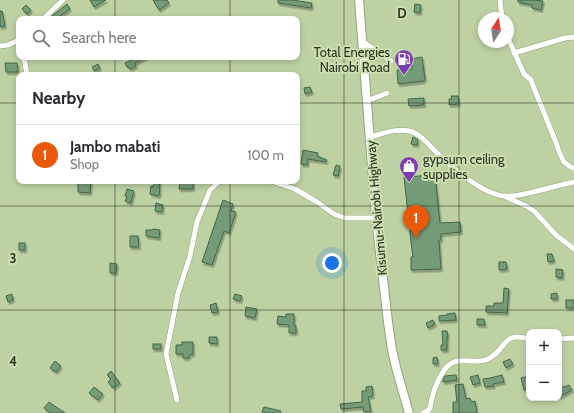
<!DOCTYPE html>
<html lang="en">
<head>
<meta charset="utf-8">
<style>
  body { margin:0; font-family:Cabin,sans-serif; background:#f2f2f3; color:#2b2b33 }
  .controls { position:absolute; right:12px; bottom:12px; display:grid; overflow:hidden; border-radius:8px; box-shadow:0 2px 6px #0003 }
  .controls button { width:36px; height:36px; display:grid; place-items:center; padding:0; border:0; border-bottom:1px solid #e1e1e2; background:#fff; color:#2b2b33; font:20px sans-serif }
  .compass { position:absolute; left:478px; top:12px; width:36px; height:36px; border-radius:50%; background:#fff; box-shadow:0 2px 6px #0003; rotate:12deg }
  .you { position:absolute; left:332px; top:263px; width:14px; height:14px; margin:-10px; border:3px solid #fff; border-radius:50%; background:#1a73e8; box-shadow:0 0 0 6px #1a73e833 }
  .badge { display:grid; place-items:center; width:26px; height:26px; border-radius:50%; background:#ea580c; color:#fff; font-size:13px; font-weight:700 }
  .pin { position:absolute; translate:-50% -33px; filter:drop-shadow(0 1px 2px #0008) }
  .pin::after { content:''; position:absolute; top:21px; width:14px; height:12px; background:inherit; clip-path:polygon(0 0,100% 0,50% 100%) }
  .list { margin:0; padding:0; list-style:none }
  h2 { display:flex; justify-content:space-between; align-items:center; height:52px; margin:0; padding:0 16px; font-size:17px }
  h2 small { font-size:13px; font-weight:400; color:#7c7c81 }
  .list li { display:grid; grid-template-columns:26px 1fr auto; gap:12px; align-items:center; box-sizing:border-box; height:60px; padding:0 16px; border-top:1px solid #e1e1e2 }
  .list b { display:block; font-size:15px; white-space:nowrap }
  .list p { margin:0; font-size:13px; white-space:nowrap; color:#7c7c81 }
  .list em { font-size:13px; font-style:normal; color:#7c7c81 }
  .icon { flex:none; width:22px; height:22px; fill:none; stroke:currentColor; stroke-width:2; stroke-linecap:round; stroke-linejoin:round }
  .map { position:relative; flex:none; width:574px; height:413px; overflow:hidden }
  .search { position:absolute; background:#fff; box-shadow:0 2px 6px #0003; left:16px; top:16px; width:284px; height:44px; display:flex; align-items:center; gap:10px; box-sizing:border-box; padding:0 14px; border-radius:8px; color:#7c7c81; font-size:15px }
  .panel { position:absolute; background:#fff; box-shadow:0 2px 6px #0003; left:16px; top:72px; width:284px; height:112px; border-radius:8px }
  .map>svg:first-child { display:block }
  .building { fill:#749b78; stroke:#436747; filter:url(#shadow) }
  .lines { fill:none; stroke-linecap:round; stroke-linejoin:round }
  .minor-casing { stroke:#91a477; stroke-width:6 }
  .trunk-casing { stroke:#91a477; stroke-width:10 }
  .minor { stroke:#fff; stroke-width:5 }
  .trunk { stroke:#fff; stroke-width:8 }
  .grid { fill:none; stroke:#2d3522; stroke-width:1; stroke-opacity:0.55 }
  .labels { text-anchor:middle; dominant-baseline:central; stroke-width:4; stroke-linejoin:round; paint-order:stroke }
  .poi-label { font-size:13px; fill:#2d3522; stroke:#cadeaf; text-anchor:end }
  .street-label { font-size:13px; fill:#2d3522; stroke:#cadeaf }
  .grid-label { font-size:13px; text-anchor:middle; font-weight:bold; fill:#2d3522; stroke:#cadeaf; stroke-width:4; stroke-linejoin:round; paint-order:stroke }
</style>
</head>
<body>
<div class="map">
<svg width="574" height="413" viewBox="0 0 574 413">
  <defs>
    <filter id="shadow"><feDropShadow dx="1.5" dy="2.5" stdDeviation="0" flood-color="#0004"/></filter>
  </defs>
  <rect width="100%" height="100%" fill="#bdd1a3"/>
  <g class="building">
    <polygon points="90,0 106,0 94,7"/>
    <polygon points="153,0 167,0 169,3 159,10"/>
    <polygon points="278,0 292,0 312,3 311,8 278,3"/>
    <polygon points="518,0 534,0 543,1 541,10 532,8 532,5 518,2"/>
    <polygon points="67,4 70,9 56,19 54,19 52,16"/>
    <polygon points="415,4 421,5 420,13 414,12"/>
    <polygon points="26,5 31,10 27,14 22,9"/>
    <polygon points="0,11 2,11 5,26 0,27"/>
    <polygon points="133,57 147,57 135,63 136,66 130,69 128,66 127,67 125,63 134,59"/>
    <polygon points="422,57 425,79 424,80 424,81 398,84 397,70 412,69 411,59"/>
    <polygon points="5,63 17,63 18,72 6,72"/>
    <polygon points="98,64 100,68 94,71 92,67"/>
    <polygon points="310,87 312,92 305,94 304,88"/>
    <polygon points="451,96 458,96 459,104 449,105 449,99 452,99"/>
    <polygon points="424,98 424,105 409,106 408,99"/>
    <polygon points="413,137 418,140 417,145 411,144"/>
    <polygon points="303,150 318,153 317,156 327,160 326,162 308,159 307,165 301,164"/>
    <polygon points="336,165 340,166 338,176 333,175"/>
    <polygon points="435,175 440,223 460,222 461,232 441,234 441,240 439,240 441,269 411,270 411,257 413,257 411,242 404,177"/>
    <polygon points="78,181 91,181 90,193 78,192"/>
    <polygon points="154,181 160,181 159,188 160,188 159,196 150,194 151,186 153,187"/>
    <polygon points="180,181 193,181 193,189 179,189"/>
    <polygon points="127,189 134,191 131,203 125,201 127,197 125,196"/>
    <polygon points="223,200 233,204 231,211 236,212 229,233 224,231 212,265 202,262"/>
    <polygon points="156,203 163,205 162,212 155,211"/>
    <polygon points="153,229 160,230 159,238 146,236 146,230 152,230"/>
    <polygon points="130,236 138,236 139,247 130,247"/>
    <rect x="19" y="243" width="6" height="7"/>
    <polygon points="547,254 552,254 554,261 548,262"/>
    <polygon points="499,262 506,262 507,269 499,270"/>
    <polygon points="110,263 117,264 116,273 110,273"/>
    <polygon points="556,269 563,270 562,278 556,277"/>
    <polygon points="504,288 509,289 507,313 486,312 486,306 494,306 494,303 503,303"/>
    <polygon points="557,293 557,299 551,299 551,294"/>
    <polygon points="12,294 13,300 8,302 6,296"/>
    <polygon points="235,294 242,296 240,301 233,299"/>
    <rect x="566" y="300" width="8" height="8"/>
    <polygon points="216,303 218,312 212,313 210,305"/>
    <polygon points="246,307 257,309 255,318 245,316"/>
    <polygon points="455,313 456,320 439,321 439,316 447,315 447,314"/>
    <polygon points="286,314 294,314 294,326 296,326 296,333 289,333 289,325 277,324 278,316 286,317"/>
    <polygon points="477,319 484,319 485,325 477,325"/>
    <polygon points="433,320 435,324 428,328 426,323"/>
    <polygon points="442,331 447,331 448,337 447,337 447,350 441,350 441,345 443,345"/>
    <polygon points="209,337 217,337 217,344 209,343"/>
    <polygon points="182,342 193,342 193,354 189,355 189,358 183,358 183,354 176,354 176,345 182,345"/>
    <rect x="153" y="344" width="8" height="5"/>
    <polygon points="437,357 438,364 433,364 433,358"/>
    <polygon points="510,359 513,364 506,368 503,362"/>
    <polygon points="55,361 61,366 56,372 50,368"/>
    <polygon points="111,371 120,383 113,388 108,382 111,379 107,375"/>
    <polygon points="456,375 457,380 443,382 443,380 445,376"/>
    <polygon points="478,375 480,383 473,385 470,377"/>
    <polygon points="502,375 504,382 493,384 494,386 485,387 483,379 490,378"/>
    <polygon points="529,376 529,383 528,383 529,389 524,390 521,378"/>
    <polygon points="463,384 466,399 470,398 471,402 475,401 477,413 453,413 453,402 457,402 455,385"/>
    <polygon points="569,385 572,390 559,397 559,388 567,386"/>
    <polygon points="372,386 373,396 368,397 371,411 364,412 363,407 341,409 340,404 362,402 362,391 366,391 366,387"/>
    <polygon points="94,387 103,394 98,400 89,393"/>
    <polygon points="49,402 65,413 50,413 44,408"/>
    <polygon points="264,407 281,411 280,413 266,413 262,412"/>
  </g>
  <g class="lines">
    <defs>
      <g id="minor">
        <polyline points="500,0 502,18"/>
        <polyline points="43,19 63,0"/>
        <polyline points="508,38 524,74 531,80 532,83 555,140 560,154 564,162 572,168 574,168"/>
        <polyline points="362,41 391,61"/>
        <polyline points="0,46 8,45 19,40"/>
        <polyline points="514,53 565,38 574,37"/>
        <polyline points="24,57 27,75"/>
        <polyline points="367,101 387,93"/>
        <path d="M370,137C382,134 396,128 409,131C420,133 429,145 437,153C452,168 484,195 505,196C514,197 524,194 533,192C546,189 560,185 574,182"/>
        <polyline points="271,181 295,189 317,202 334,214 345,218 376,218"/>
        <polyline points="506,197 526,206 534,211 556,235 574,249"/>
        <polyline points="559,339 574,338"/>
        <polyline points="177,400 166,354 178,293 190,256 197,222 210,190 220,181"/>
        <path d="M423,413L429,410C431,406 431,402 432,398C434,389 441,371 449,365C459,356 476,365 488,359C507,350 501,331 529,339"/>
      </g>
      <polyline id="trunk" points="359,0 376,218 388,322 392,350 397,371 409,413"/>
    </defs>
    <use href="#minor" class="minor-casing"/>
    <use href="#trunk" class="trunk-casing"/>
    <use href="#minor" class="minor"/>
    <use href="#trunk" class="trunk"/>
  </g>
  <path class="grid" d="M115,0V19M230,0V19M344,0V413M459,0V413M115,57V75M230,57V75M0,103H19M297,103H574M115,181V413M230,181V413M0,206H574M0,310H574"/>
  <defs>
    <symbol id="fuel-pin" viewBox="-11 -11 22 30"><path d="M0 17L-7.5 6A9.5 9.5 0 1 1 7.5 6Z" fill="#7e3cb1" stroke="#cadeaf"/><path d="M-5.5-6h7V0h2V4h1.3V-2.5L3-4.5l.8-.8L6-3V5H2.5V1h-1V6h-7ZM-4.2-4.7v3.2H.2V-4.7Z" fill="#fff"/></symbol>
    <symbol id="shop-pin" viewBox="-11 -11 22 30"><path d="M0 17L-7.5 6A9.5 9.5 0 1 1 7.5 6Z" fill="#7e3cb1" stroke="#cadeaf"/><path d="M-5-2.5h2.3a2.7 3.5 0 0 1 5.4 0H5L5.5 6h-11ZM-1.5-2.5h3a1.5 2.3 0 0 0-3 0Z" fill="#fff"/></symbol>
  </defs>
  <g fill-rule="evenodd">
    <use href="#fuel-pin" x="393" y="48" width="22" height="30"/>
    <use href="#shop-pin" x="398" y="155" width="22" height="30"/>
  </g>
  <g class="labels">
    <g class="poi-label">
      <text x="390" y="52">Total Energies<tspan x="390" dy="15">Nairobi Road</tspan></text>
      <text x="423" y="159" text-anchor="start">gypsum ceiling<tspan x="423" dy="15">supplies</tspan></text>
    </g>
    <g class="street-label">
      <text transform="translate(376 208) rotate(-95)">Kisumu-Nairobi Highway</text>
    </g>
  </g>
  <g class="grid-label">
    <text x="402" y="18">D</text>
    <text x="13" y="263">3</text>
    <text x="13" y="366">4</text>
  </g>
</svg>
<div class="controls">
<button>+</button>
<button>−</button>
</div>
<svg class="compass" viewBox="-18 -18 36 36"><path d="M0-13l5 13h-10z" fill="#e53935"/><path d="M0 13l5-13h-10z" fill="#7c7c81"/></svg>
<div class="you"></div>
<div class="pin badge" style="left:416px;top:238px">1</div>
<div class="search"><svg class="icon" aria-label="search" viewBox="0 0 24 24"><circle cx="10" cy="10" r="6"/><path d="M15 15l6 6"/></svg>Search here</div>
<section class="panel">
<h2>Nearby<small></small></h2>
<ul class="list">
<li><span class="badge">1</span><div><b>Jambo mabati</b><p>Shop</p></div><em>100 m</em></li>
</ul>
</section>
</div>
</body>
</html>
